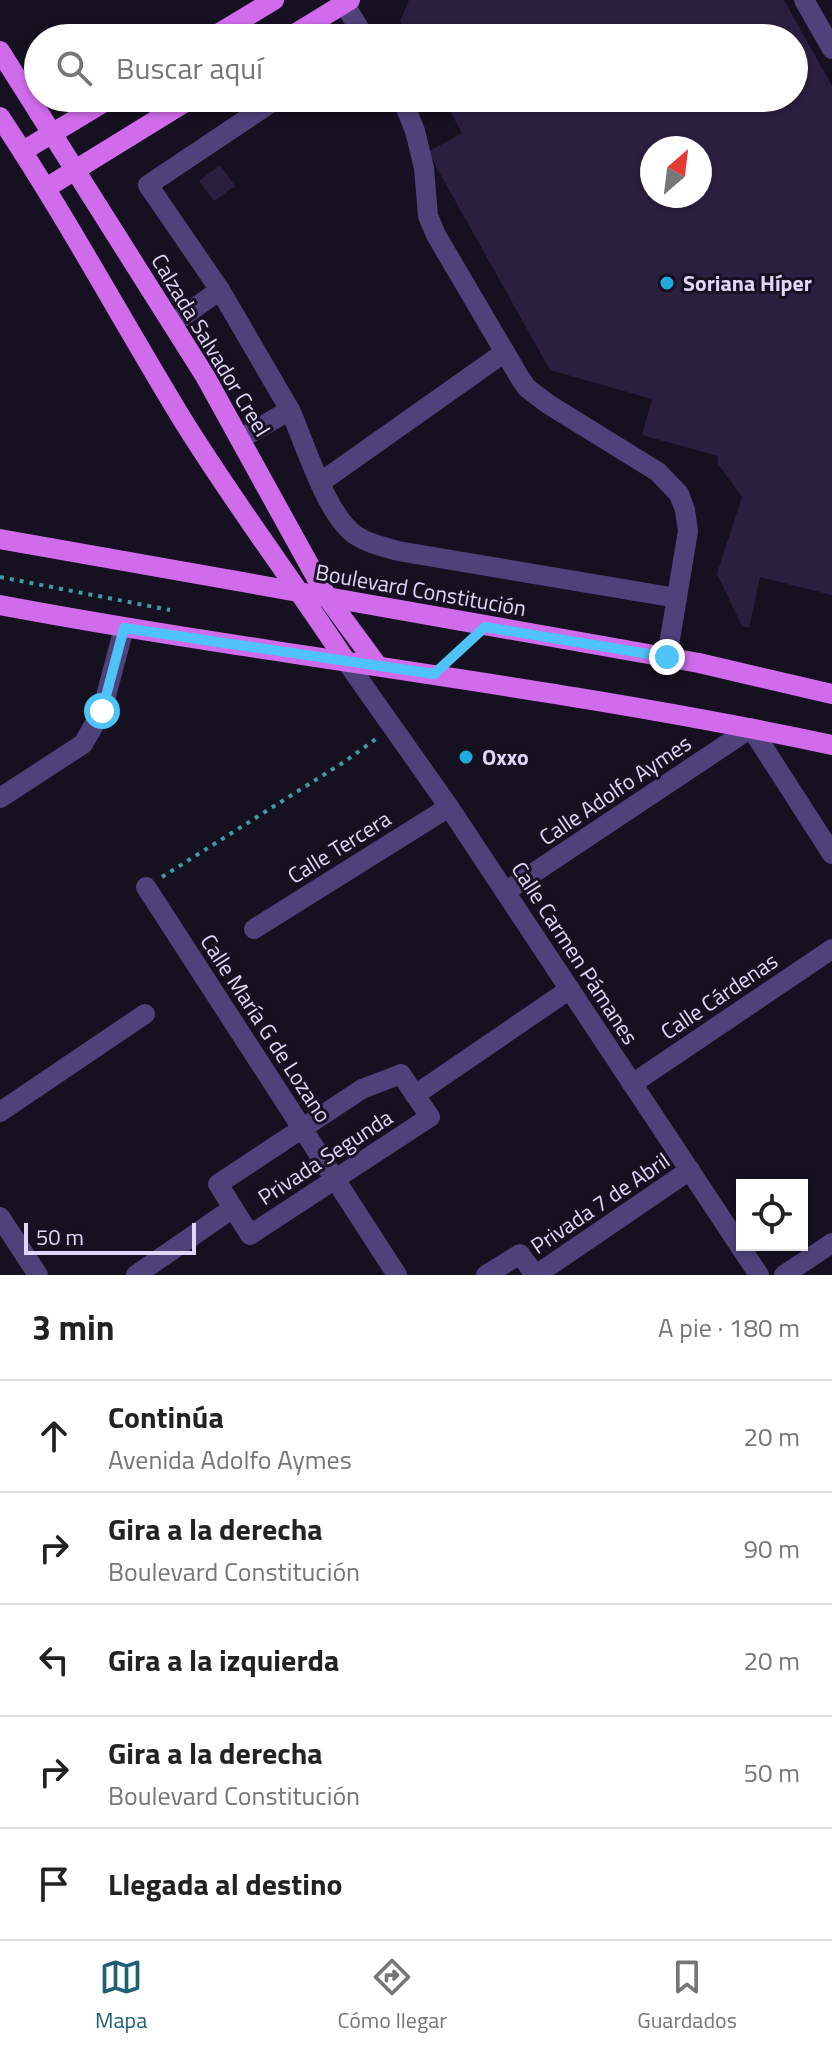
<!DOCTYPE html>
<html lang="es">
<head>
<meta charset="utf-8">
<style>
  body { margin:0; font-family:"Titillium Web",sans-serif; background:#f2f2f2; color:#222 }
  .controls { position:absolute; right:24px; bottom:24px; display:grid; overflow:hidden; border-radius:0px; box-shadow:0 2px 6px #0004 }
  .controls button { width:72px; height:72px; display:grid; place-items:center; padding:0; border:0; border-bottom:2px solid #e0e0e0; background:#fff; color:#222; font:40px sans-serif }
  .compass { position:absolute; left:640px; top:136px; width:72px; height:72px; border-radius:50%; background:#fff; box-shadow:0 2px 6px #0004; rotate:28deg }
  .scale { position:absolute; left:24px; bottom:20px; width:172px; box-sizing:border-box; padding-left:8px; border:4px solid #e0d6fa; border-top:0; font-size:22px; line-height:28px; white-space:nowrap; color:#e0d6fa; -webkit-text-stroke:6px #161121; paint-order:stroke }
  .stop { position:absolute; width:24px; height:24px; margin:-18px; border:6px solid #4fc3f7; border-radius:50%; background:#fff }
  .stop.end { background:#4fc3f7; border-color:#fff; box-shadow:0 2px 8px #0008 }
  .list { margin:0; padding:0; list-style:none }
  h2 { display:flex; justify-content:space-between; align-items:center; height:104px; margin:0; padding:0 32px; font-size:34px }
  h2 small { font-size:26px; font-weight:400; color:#767676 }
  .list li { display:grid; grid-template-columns:52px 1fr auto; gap:24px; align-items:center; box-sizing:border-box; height:112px; padding:0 32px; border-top:2px solid #e0e0e0 }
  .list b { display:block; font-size:30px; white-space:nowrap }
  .list p { margin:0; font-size:26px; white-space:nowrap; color:#767676 }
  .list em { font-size:26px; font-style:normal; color:#767676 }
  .icon { flex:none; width:44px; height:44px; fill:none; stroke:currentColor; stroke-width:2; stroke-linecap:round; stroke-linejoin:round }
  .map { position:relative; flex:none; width:832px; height:1275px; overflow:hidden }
  .search { position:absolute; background:#fff; box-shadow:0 2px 6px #0004; left:24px; right:24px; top:24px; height:88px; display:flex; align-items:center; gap:20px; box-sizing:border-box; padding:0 28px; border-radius:44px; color:#767676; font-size:30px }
  .sheet { height:664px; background:#fff }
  nav { display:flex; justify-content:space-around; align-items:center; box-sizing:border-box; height:112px; border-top:2px solid #e0e0e0; background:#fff; font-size:22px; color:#767676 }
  nav a { display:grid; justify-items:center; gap:4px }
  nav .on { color:#206077 }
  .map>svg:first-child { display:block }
  .building { fill:#2b1f40; fill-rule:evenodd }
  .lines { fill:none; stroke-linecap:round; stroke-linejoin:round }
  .path { stroke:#3e9ba5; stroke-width:4; stroke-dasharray:4 6; stroke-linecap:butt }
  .minor { stroke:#4d427a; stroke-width:20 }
  .major { stroke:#d06ceb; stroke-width:20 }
  .route { stroke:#4fc3f7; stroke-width:10 }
  .poi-dot { fill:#1eacde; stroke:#161121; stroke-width:3 }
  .labels { text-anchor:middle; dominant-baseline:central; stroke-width:6; stroke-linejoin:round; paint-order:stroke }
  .poi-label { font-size:22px; font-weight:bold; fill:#e0d6fa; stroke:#161121; text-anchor:start }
  .street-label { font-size:22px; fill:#e0d6fa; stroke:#161121 }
</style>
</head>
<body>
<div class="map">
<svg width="832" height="1275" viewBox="0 0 832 1275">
  <rect width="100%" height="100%" fill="#161121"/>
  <g class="building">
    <path d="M409,0H784L832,86V595L760,577L749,628L742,626L717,574L742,497L718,464V456L642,435L652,399L550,370L428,152L462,133L443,98H794V38H410L400,21ZM652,148H700V196H652Z"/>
    <polygon points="220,165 235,186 214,201 199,181"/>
  </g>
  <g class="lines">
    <g class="path">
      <polyline points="0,577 170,610"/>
      <polyline points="452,658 469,642"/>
      <polyline points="162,877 344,762 376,739"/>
    </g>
    <g class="minor">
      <polyline points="342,0 365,38"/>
      <polyline points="804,0 832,49"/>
      <polyline points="402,98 415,131 424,168 428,216 436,235 520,378 527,388 548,404 658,472 679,494 685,510 688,531 667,657"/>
      <polyline points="220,290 148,185 278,98"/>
      <polyline points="172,324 220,290 290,410 240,439"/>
      <path d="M290,410C305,443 327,518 357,536C369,544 384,547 398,551L677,598"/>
      <polyline points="321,482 505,352"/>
      <polyline points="346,661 449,807 759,1275"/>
      <polyline points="0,798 83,744 102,711 124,628"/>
      <polyline points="146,887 397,1275"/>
      <polyline points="505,892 751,728 832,854"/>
      <polyline points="254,929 449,807"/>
      <polygon points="401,1074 430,1117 250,1235 218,1184 362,1089"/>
      <polyline points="632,1084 832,949"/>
      <polyline points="415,1095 570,989"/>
      <polyline points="0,1112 145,1014"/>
      <polyline points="0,1217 38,1275"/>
      <polyline points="136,1275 233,1208"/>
      <polyline points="486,1275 520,1254 535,1275"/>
      <polyline points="536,1275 690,1170"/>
      <polyline points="784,1275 832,1243"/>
    </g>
    <g class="major">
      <polyline points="211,38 274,0"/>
      <polyline points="288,38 350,0"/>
      <polyline points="0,51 205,376 327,597 377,665"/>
      <path d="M0,117C64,213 119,315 179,414C231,499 291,578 346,661"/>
      <polyline points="23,151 111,98"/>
      <polyline points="46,188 192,98"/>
      <polyline points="0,539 699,663 832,694"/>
      <path d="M0,605C277,657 557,686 832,745"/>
    </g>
  </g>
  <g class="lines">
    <polyline class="route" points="102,711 124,628 434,674 485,627 667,657"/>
  </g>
  <g class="poi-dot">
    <circle cx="667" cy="283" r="8"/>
    <circle cx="466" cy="757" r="8"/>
  </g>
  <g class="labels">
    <g class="poi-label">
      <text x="683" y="283">Soriana Híper</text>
      <text x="482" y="757">Oxxo</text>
    </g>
    <g class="street-label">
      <text transform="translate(211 345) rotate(59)">Calzada Salvador Creel</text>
      <text transform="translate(421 590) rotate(10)">Boulevard Constitución</text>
      <text transform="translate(615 790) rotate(-34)">Calle Adolfo Aymes</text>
      <text transform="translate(339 847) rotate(-32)">Calle Tercera</text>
      <text transform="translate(575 953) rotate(57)">Calle Carmen Pámanes</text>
      <text transform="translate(719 996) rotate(-34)">Calle Cárdenas</text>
      <text transform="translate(266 1028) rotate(57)">Calle María G de Lozano</text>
      <text transform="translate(325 1157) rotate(-33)">Privada Segunda</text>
      <text transform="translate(600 1203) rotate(-34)">Privada 7 de Abril</text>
    </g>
  </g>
</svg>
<div class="controls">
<button><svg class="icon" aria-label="locate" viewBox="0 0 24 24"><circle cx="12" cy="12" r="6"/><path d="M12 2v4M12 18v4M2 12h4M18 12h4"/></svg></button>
</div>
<svg class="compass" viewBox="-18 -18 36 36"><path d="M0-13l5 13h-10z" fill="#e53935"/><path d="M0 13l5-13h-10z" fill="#767676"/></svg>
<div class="scale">50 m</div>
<div class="stop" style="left:102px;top:711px"></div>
<div class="stop end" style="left:667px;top:657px"></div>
<div class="search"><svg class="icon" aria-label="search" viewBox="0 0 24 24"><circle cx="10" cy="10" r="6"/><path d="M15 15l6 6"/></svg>Buscar aquí</div>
</div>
<section class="sheet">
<h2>3 min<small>A pie · 180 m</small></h2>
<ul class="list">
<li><svg class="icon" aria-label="ahead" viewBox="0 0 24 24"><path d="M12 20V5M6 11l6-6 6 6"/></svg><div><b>Continúa</b><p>Avenida Adolfo Aymes</p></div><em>20 m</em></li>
<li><svg class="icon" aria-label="right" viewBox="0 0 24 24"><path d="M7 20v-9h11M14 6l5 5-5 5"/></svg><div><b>Gira a la derecha</b><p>Boulevard Constitución</p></div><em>90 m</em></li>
<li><svg class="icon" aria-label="left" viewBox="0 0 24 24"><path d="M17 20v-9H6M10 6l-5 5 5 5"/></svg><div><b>Gira a la izquierda</b></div><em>20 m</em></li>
<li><svg class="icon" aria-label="right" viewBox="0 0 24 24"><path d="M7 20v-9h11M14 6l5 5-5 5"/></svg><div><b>Gira a la derecha</b><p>Boulevard Constitución</p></div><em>50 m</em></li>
<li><svg class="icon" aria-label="arrive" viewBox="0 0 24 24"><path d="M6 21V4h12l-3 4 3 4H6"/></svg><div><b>Llegada al destino</b></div></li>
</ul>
</section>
<nav>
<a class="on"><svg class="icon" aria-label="map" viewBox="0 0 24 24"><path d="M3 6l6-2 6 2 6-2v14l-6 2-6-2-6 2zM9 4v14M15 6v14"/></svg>Mapa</a>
<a><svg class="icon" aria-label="directions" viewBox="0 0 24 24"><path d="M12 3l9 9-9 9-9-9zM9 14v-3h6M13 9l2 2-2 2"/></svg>Cómo llegar</a>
<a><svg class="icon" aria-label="saved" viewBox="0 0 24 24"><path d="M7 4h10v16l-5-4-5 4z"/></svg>Guardados</a>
</nav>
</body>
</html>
